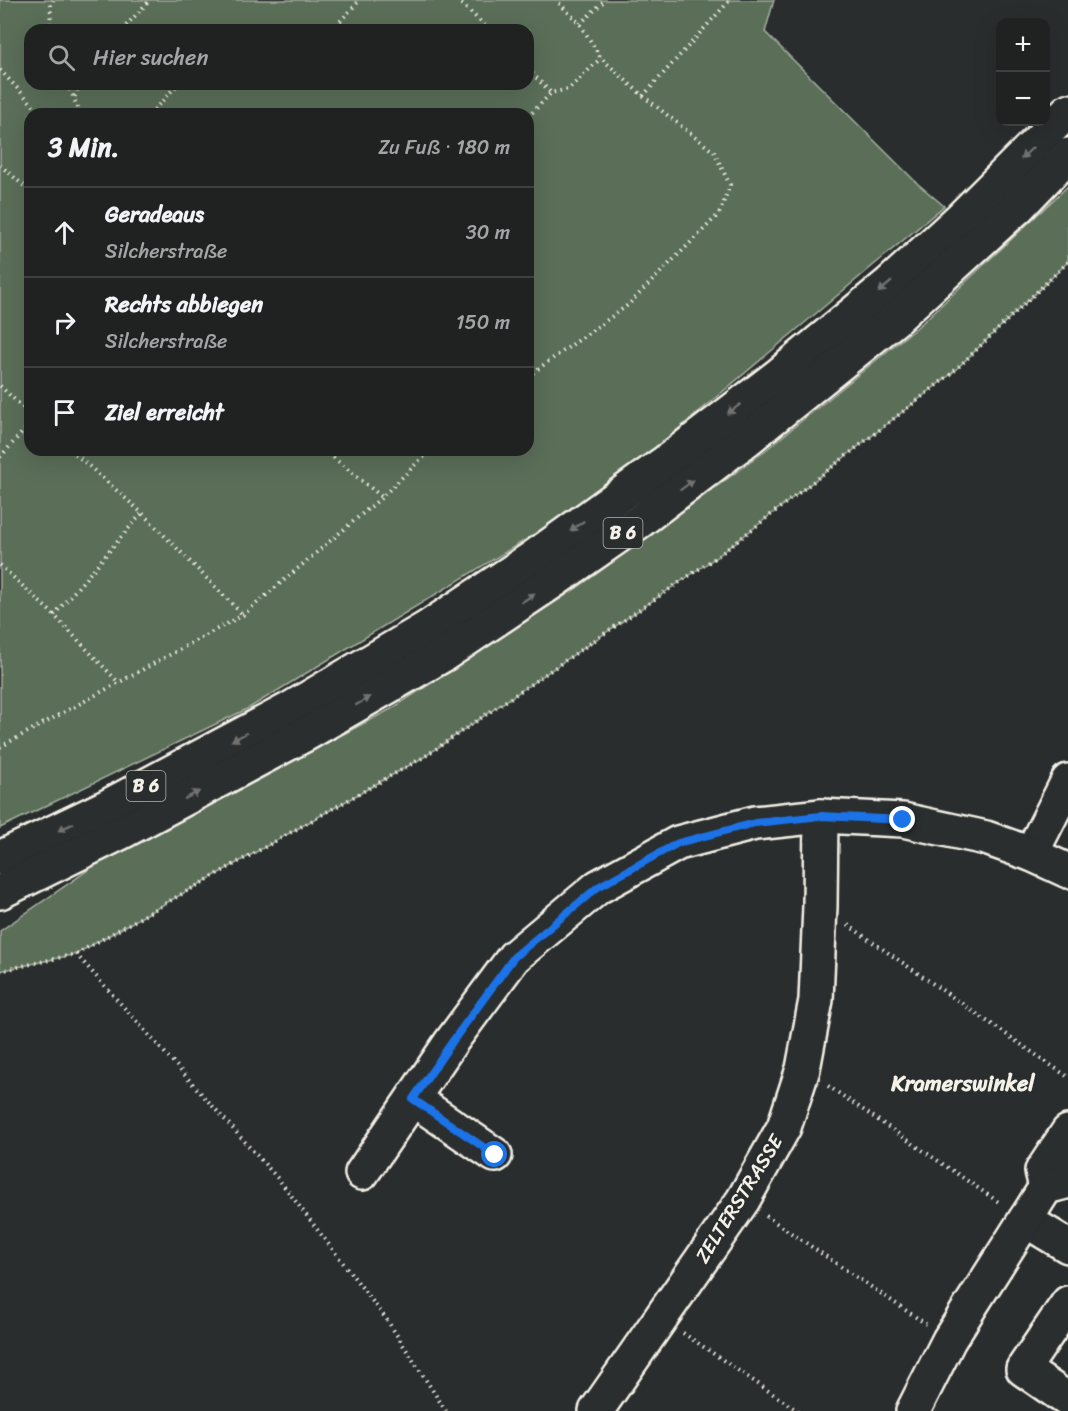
<!DOCTYPE html>
<html lang="de">
<head>
<meta charset="utf-8">
<style>
  body { margin:0; font-family:Sriracha,sans-serif; background:#282a2a; color:#f1f3f6 }
  .controls { position:absolute; right:18px; top:18px; display:grid; overflow:hidden; border-radius:12px; box-shadow:0 6px 24px #0002 }
  .controls button { width:54px; height:54px; display:grid; place-items:center; padding:0; border:0; border-bottom:2px solid #3d3f40; background:#202222; color:#f1f3f6; font:30px sans-serif }
  .stop { position:absolute; width:18px; height:18px; margin:-14px; border:4px solid #1a73e8; border-radius:50%; background:#fff }
  .stop.end { background:#1a73e8; border-color:#fff; box-shadow:0 2px 6px #0008 }
  .list { margin:0; padding:0; list-style:none }
  h2 { display:flex; justify-content:space-between; align-items:center; height:78px; margin:0; padding:0 24px; font-size:26px }
  h2 small { font-size:20px; font-weight:400; color:#a2a4a5 }
  .list li { display:grid; grid-template-columns:39px 1fr auto; gap:18px; align-items:center; box-sizing:border-box; height:90px; padding:0 24px; border-top:2px solid #3d3f40 }
  .list b { display:block; font-size:22px; white-space:nowrap }
  .list p { margin:0; font-size:20px; white-space:nowrap; color:#a2a4a5 }
  .list em { font-size:20px; font-style:normal; color:#a2a4a5 }
  .icon { flex:none; width:33px; height:33px; fill:none; stroke:currentColor; stroke-width:2; stroke-linecap:round; stroke-linejoin:round }
  .map { position:relative; flex:none; width:1068px; height:1411px; overflow:hidden }
  .search { position:absolute; background:#202222; box-shadow:0 6px 24px #0002; left:24px; top:24px; width:510px; height:66px; display:flex; align-items:center; gap:15px; box-sizing:border-box; padding:0 21px; border-radius:18px; color:#a2a4a5; font-size:22px }
  .panel { position:absolute; background:#202222; box-shadow:0 6px 24px #0002; left:24px; top:108px; width:510px; height:348px; border-radius:18px }
  .map>svg:first-child { display:block }
  .green { fill:#5a6e59; stroke:#a7b0a0; stroke-width:1.5; fill-rule:evenodd }
  .lines { fill:none; stroke-linecap:round; stroke-linejoin:round }
  .minor-casing { stroke:#f4f1e8; stroke-width:38 }
  .highway-casing { stroke:#f4f1e8; stroke-width:38 }
  .path { stroke:#f4f1e8; stroke-width:4; stroke-dasharray:1.5 4.5; stroke-linecap:butt }
  .minor { stroke:#2a2d2e; stroke-width:33 }
  .highway { stroke:#2a2d2e; stroke-width:33 }
  .oneway { fill:#71726f }
  .route { stroke:#1a73e8; stroke-width:8 }
  .labels { text-anchor:middle; dominant-baseline:central; stroke-width:6; stroke-linejoin:round; paint-order:stroke }
  .shield { fill:#2a2d2e; stroke:#b7b6b0; stroke-width:1.5 }
  .shield-label { font-size:18px; font-weight:bold; fill:#f4f1e8 }
  .street-label { font-size:20px; fill:#f4f1e8; stroke:#2a2d2e }
  .quarter-label { font-size:22px; font-weight:bold; fill:#f4f1e8; stroke:#2a2d2e }
</style>
</head>
<body>
<div class="map">
<svg width="1068" height="1411" viewBox="0 0 1068 1411">
  <rect width="100%" height="100%" fill="#2a2d2e"/>
  <filter id="ink" filterUnits="userSpaceOnUse"><feTurbulence type="fractalNoise" baseFrequency=".0167" numOctaves="2"/><feDisplacementMap in="SourceGraphic" scale="12" xChannelSelector="R" yChannelSelector="G"/><feConvolveMatrix kernelMatrix="1 2 1 2 8 2 1 2 1" color-interpolation-filters="sRGB"/></filter>
  <g filter="url(#ink)">
    <g class="green">
      <path d="M0,0H774L765,32L918,184L944,206L602,493L249,708L0,828ZM30,30H528V84H30ZM30,114H528V450H30Z"/>
      <polygon points="1068,186 1068,262 951,374 718,556 424,757 76,954 0,971 0,931 97,864 393,708 577,588 756,458 922,323"/>
    </g>
    <g class="lines">
      <defs>
        <g id="minor">
          <polyline points="1031,854 1068,781"/>
          <polyline points="413,1099 495,1155"/>
          <polyline points="362,1173 451,1042 514,957 598,887 678,843 755,823 821,816 903,820 986,838 1031,854 1068,871"/>
          <polyline points="1046,1187 1042,1171 1068,1132"/>
          <polyline points="1025,1220 1068,1246"/>
          <polyline points="1068,1303 1023,1369 1068,1400"/>
          <polyline points="596,1411 743,1200 784,1127 803,1069 816,1000 820,906 821,816"/>
          <polyline points="913,1411 949,1340 1046,1187 1062,1183 1068,1175"/>
        </g>
        <g id="highway">
          <polyline points="0,858 108,806 290,709 427,628 534,557 663,464 780,374 889,284 961,218 1068,111"/>
          <polyline points="0,892 122,832 306,734 443,655 552,582 640,521 745,441 893,321 1019,206 1068,155"/>
        </g>
      </defs>
      <use href="#minor" class="minor-casing"/>
      <use href="#highway" class="highway-casing"/>
      <g class="path">
        <polyline points="457,0 490,30"/>
        <polyline points="580,24 605,0"/>
        <polyline points="50,30 51,3 53,0"/>
        <polyline points="122,30 150,0"/>
        <polyline points="332,30 360,0"/>
        <polyline points="528,69 551,93"/>
        <polyline points="0,70 35,107 50,114"/>
        <polyline points="67,84 74,98"/>
        <polyline points="79,84 74,99 81,114"/>
        <polyline points="643,96 730,0"/>
        <polyline points="150,114 178,84"/>
        <polyline points="528,117 551,93 569,89 601,58"/>
        <polyline points="0,165 30,191"/>
        <polyline points="528,376 628,305 719,214 730,185 714,152 643,96 601,58 580,24 556,0"/>
        <polyline points="0,386 30,414"/>
        <polyline points="71,450 142,513 243,615"/>
        <polyline points="324,450 382,497"/>
        <polyline points="0,457 30,424"/>
        <polyline points="0,565 54,615 119,683"/>
        <polyline points="54,615 142,513"/>
        <polyline points="0,747 243,615 382,497 420,460 432,450"/>
        <polyline points="848,925 1068,1077"/>
        <polyline points="76,954 280,1181 387,1320 446,1411"/>
        <polyline points="0,971 76,954 424,757 718,556 951,374 1068,262"/>
        <polyline points="828,1086 1000,1203"/>
        <polyline points="766,1216 926,1324"/>
        <polyline points="683,1333 798,1411"/>
      </g>
      <use href="#minor" class="minor"/>
      <use href="#highway" class="highway"/>
    </g>
    <defs><path id="oneway-solid" d="M-6-.8H1V-3.2L6.5 0L1 3.2V.8H-6Z" transform="scale(1.5)"/></defs>
    <g class="oneway">
      <use href="#oneway-solid" transform="translate(1027 153) rotate(136)"/>
      <use href="#oneway-solid" transform="translate(885 287) rotate(140)"/>
      <use href="#oneway-solid" transform="translate(734 409) rotate(143)"/>
      <use href="#oneway-solid" transform="translate(687 485) rotate(-37)"/>
      <use href="#oneway-solid" transform="translate(577 526) rotate(144)"/>
      <use href="#oneway-solid" transform="translate(528 598) rotate(-34)"/>
      <use href="#oneway-solid" transform="translate(363 701) rotate(-30)"/>
      <use href="#oneway-solid" transform="translate(239 737) rotate(152)"/>
      <use href="#oneway-solid" transform="translate(192 795) rotate(-28)"/>
      <use href="#oneway-solid" transform="translate(66 827) rotate(154)"/>
    </g>
  </g>
  <g class="lines" filter="url(#ink)">
    <polyline class="route" points="495,1155 413,1099 452,1042 514,957 598,887 678,843 755,823 821,816 903,820"/>
  </g>
  <g class="labels">
    <g class="shield">
      <rect x="603.5" y="518" width="39" height="30" rx="4.5"/>
      <rect x="126.5" y="771" width="39" height="30" rx="4.5"/>
    </g>
    <g class="shield-label">
      <text x="623" y="533">B 6</text>
      <text x="146" y="786">B 6</text>
    </g>
    <g class="street-label">
      <text transform="translate(739 1199) rotate(-58)">ZELTERSTRASSE</text>
    </g>
    <g class="quarter-label">
      <text x="963" y="1083">Kramerswinkel</text>
    </g>
  </g>
</svg>
<div class="controls">
<button>+</button>
<button>−</button>
</div>
<div class="stop" style="left:495px;top:1155px"></div>
<div class="stop end" style="left:903px;top:820px"></div>
<div class="search"><svg class="icon" aria-label="search" viewBox="0 0 24 24"><circle cx="10" cy="10" r="6"/><path d="M15 15l6 6"/></svg>Hier suchen</div>
<section class="panel">
<h2>3 Min.<small>Zu Fuß · 180 m</small></h2>
<ul class="list">
<li><svg class="icon" aria-label="ahead" viewBox="0 0 24 24"><path d="M12 20V5M6 11l6-6 6 6"/></svg><div><b>Geradeaus</b><p>Silcherstraße</p></div><em>30 m</em></li>
<li><svg class="icon" aria-label="right" viewBox="0 0 24 24"><path d="M7 20v-9h11M14 6l5 5-5 5"/></svg><div><b>Rechts abbiegen</b><p>Silcherstraße</p></div><em>150 m</em></li>
<li><svg class="icon" aria-label="arrive" viewBox="0 0 24 24"><path d="M6 21V4h12l-3 4 3 4H6"/></svg><div><b>Ziel erreicht</b></div></li>
</ul>
</section>
</div>
</body>
</html>
